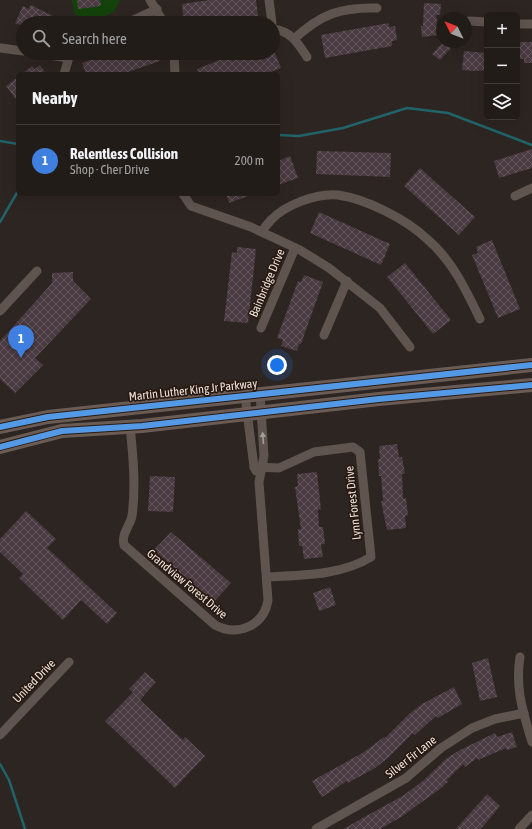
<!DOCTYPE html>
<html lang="en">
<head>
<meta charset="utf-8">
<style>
  body { margin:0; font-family:"Asap Condensed",sans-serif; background:#2e2926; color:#f1f3f6 }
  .controls { position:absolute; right:12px; top:12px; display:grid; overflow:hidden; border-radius:6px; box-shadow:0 4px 16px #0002 }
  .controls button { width:36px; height:36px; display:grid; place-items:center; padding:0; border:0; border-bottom:1px solid #3f3a38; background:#221c19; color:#f1f3f6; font:20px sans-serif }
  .compass { position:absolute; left:436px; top:12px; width:36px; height:36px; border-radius:50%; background:#221c19; box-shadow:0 4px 16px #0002; rotate:312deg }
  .you { position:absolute; left:277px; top:365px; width:14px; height:14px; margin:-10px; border:3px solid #fff; border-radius:50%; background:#1a73e8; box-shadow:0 0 0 6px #1a73e833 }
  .badge { display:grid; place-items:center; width:26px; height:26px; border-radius:50%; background:#db2777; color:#fff; font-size:13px; font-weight:700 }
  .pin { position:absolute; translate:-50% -33px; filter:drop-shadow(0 1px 2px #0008) }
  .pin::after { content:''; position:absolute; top:21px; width:14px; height:12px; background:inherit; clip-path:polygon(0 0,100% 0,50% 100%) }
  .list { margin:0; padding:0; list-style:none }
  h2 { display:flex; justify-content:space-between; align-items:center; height:52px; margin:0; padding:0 16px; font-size:17px }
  h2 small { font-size:13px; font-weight:400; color:#a2a1a2 }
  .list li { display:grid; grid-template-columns:26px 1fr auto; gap:12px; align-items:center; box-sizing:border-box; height:72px; padding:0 16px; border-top:1px solid #3f3a38 }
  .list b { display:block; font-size:15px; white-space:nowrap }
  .list p { margin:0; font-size:13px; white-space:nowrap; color:#a2a1a2 }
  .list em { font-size:13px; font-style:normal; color:#a2a1a2 }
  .icon { flex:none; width:22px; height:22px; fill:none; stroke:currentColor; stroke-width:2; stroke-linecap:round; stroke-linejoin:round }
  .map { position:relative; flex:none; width:532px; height:829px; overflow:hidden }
  .search { position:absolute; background:#221c19; box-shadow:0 4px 16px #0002; left:16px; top:16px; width:264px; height:44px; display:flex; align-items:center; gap:10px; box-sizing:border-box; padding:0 14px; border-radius:22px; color:#a2a1a2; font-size:15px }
  .panel { position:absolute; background:#221c19; box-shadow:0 4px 16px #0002; left:16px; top:72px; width:264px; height:124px; border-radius:6px }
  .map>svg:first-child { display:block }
  .park { fill:#14420b }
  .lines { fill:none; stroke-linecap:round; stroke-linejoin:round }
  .stream { stroke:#206369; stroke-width:2.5 }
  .building { fill:url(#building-cross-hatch) }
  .street { stroke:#60544e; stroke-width:9 }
  .primary { stroke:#6a5b54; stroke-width:14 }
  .cycleway-casing { stroke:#291a11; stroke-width:8 }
  .cycleway { stroke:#5399e6; stroke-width:6 }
  .oneway { fill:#a79c96 }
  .labels { text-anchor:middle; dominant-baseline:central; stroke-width:3.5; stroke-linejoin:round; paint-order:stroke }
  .street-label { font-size:12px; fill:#eee3dd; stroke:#291a11 }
</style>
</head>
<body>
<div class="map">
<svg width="532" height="829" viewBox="0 0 532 829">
  <defs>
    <pattern id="building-cross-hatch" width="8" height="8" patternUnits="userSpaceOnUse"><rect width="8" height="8" fill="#4a3a41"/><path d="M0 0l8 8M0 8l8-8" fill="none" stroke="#64565c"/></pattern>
  </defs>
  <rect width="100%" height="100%" fill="#2d2521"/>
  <polygon class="park" points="72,0 120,0 114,12 101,18 83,19 74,13"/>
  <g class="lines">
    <g class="stream">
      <polyline points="278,135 299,136 343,128 407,108 448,113 532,145"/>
      <polyline points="0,141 18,144"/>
      <polyline points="0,222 18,191"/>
      <polyline points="0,764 9,780 25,829"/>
    </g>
  </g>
  <g class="building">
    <polygon points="77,0 100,0 101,6 78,9"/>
    <polygon points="210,0 256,0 258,16 204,23 184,23 182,4"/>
    <polygon points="424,3 441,4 440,15 436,15 439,35 422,37 421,26 423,26"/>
    <polygon points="31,5 67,23 23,23 23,26 15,23 23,6 28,9"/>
    <polygon points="389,23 389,27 395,26 397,40 392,41 392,46 325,58 321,35"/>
    <polygon points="443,42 451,48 440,60 432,54"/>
    <polygon points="517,42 532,42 532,63 524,63 524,59 517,59"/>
    <polygon points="464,51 487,53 487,70 475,71 462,70"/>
    <polygon points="110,53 157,53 160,61 122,74 86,74 82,63"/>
    <polygon points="252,53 275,53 281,68 265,74 199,74 197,69 230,56 232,61"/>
    <polygon points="40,65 46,74 22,74 32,66 35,69"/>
    <polygon points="18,77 18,102 6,86"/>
    <polygon points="532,149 532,168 499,178 494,161"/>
    <polygon points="317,151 391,153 390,177 316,174"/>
    <polygon points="290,156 298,178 278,185 278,161"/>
    <polygon points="420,168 475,217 459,235 404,186"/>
    <polygon points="226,194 251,194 251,195 229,203"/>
    <polygon points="319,212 390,244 381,265 310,233"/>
    <polygon points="492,240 520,309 498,318 472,255 478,253 476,247"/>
    <polygon points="237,247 256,249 248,323 224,321 232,252 237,253"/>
    <polygon points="405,263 451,320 433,334 387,277"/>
    <polygon points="73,272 73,281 91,299 35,358 43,365 15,393 0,379 0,341 52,283 52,273"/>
    <polygon points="304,275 323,282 301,344 299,344 297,351 281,346 283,340 277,338 298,281 301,282"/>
    <polygon points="397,444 399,457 402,457 405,474 402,474 403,499 406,498 408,515 405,516 406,528 387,530 381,501 383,501 381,476 379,476 378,459 380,459 379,446"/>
    <polygon points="317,472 321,510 318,509 319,527 323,527 325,544 321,544 323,557 304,559 302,546 299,546 298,529 301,529 295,487 298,486 297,474"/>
    <polygon points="150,476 175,477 173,512 148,511"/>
    <polygon points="26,511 56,539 47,548 117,613 107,624 81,600 63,620 19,578 23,574 0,552 0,539"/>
    <polygon points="171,532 231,583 214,602 154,550"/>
    <polygon points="330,587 336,605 319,611 313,593"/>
    <polygon points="488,658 497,697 480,701 472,663"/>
    <polygon points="145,672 156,682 140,700 183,740 185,737 205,756 175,788 105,721 133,692 129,689"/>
    <polygon points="454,687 462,704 438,718 436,716 415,735 413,733 388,758 375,768 348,783 347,781 322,797 312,781 364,752 384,737 385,738 409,714 422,704"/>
    <polygon points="512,732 517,747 507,750 506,748 478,760 477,758 465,767 463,764 447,780 448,782 440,789 401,817 380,829 343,829 404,795 424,780 447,758 460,750 495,733 497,737"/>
    <polygon points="487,794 500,806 481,829 456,829"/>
  </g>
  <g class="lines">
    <g class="street">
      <polyline points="150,0 164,23"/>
      <polyline points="269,0 272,23"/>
      <polyline points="469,21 487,22"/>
      <polyline points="127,23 157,9"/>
      <polyline points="517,24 532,24"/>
      <path d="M273,29C291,31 298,43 307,57"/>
      <path d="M294,39C321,14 341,7 377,8"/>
      <polyline points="1,48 23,51"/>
      <polyline points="37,53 68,58"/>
      <polyline points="174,53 175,74"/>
      <polyline points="64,74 70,54"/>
      <polyline points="183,194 191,206 251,227 300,250 329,268 380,308 410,347"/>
      <polyline points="515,196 532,188"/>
      <path d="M262,232C264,228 267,224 271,220C285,205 316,193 338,195C366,199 406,219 427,239C452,260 466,290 480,319"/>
      <polyline points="0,311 37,271"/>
      <polyline points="261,328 295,248"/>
      <polyline points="324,335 347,281"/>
      <polyline points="245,396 254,467 256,471"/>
      <path d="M130,426C133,455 136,487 132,516C130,526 121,534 124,545L215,625C237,637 264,626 268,600L259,482L264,456L260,394"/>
      <path d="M254,467L279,468L314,452L353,447L360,452L371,557C340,576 301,575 267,577"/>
      <path d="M520,657C515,689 523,712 532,742"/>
      <polyline points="0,735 69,662"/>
      <polyline points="316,829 406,778 441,748 472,728 495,719 524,713"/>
      <polyline points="519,829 532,815"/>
    </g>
    <g class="primary">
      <polyline points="0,427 48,417 532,365"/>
      <polyline points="0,447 62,431 142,426 379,399 532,385"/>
    </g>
    <defs>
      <g id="cycleway">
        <polyline points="0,427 48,417 532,365"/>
        <polyline points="0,447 62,431 142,426 379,399 532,385"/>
      </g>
    </defs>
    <use href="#cycleway" class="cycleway-casing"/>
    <use href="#cycleway" class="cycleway"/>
  </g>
  <defs><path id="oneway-solid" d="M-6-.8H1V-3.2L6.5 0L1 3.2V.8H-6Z"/></defs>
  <use class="oneway" href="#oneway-solid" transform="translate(263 438) rotate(-94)"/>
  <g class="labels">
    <g class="street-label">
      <text transform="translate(267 283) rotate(-67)">Bainbridge Drive</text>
      <text transform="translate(193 390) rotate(-6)">Martin Luther King Jr Parkway</text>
      <text transform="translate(353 503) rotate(-96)">Lynn Forest Drive</text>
      <text transform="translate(187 584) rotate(40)">Grandview Forest Drive</text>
      <text transform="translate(34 681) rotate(-46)">United Drive</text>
      <text transform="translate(411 757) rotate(-38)">Silver Fir Lane</text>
    </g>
  </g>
</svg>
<div class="controls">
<button>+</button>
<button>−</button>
<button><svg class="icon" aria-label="layers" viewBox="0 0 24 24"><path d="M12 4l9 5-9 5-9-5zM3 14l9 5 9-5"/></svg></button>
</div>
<svg class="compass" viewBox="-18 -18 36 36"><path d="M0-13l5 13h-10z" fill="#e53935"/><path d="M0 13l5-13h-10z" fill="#a2a1a2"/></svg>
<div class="you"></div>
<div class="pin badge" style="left:21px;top:358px;background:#3f7fe0">1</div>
<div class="search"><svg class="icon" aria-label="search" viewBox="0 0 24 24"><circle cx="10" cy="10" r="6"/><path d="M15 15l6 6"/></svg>Search here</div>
<section class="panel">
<h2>Nearby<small></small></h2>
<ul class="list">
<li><span class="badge" style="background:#3f7fe0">1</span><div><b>Relentless Collision</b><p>Shop · Cher Drive</p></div><em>200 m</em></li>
</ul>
</section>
</div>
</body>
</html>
